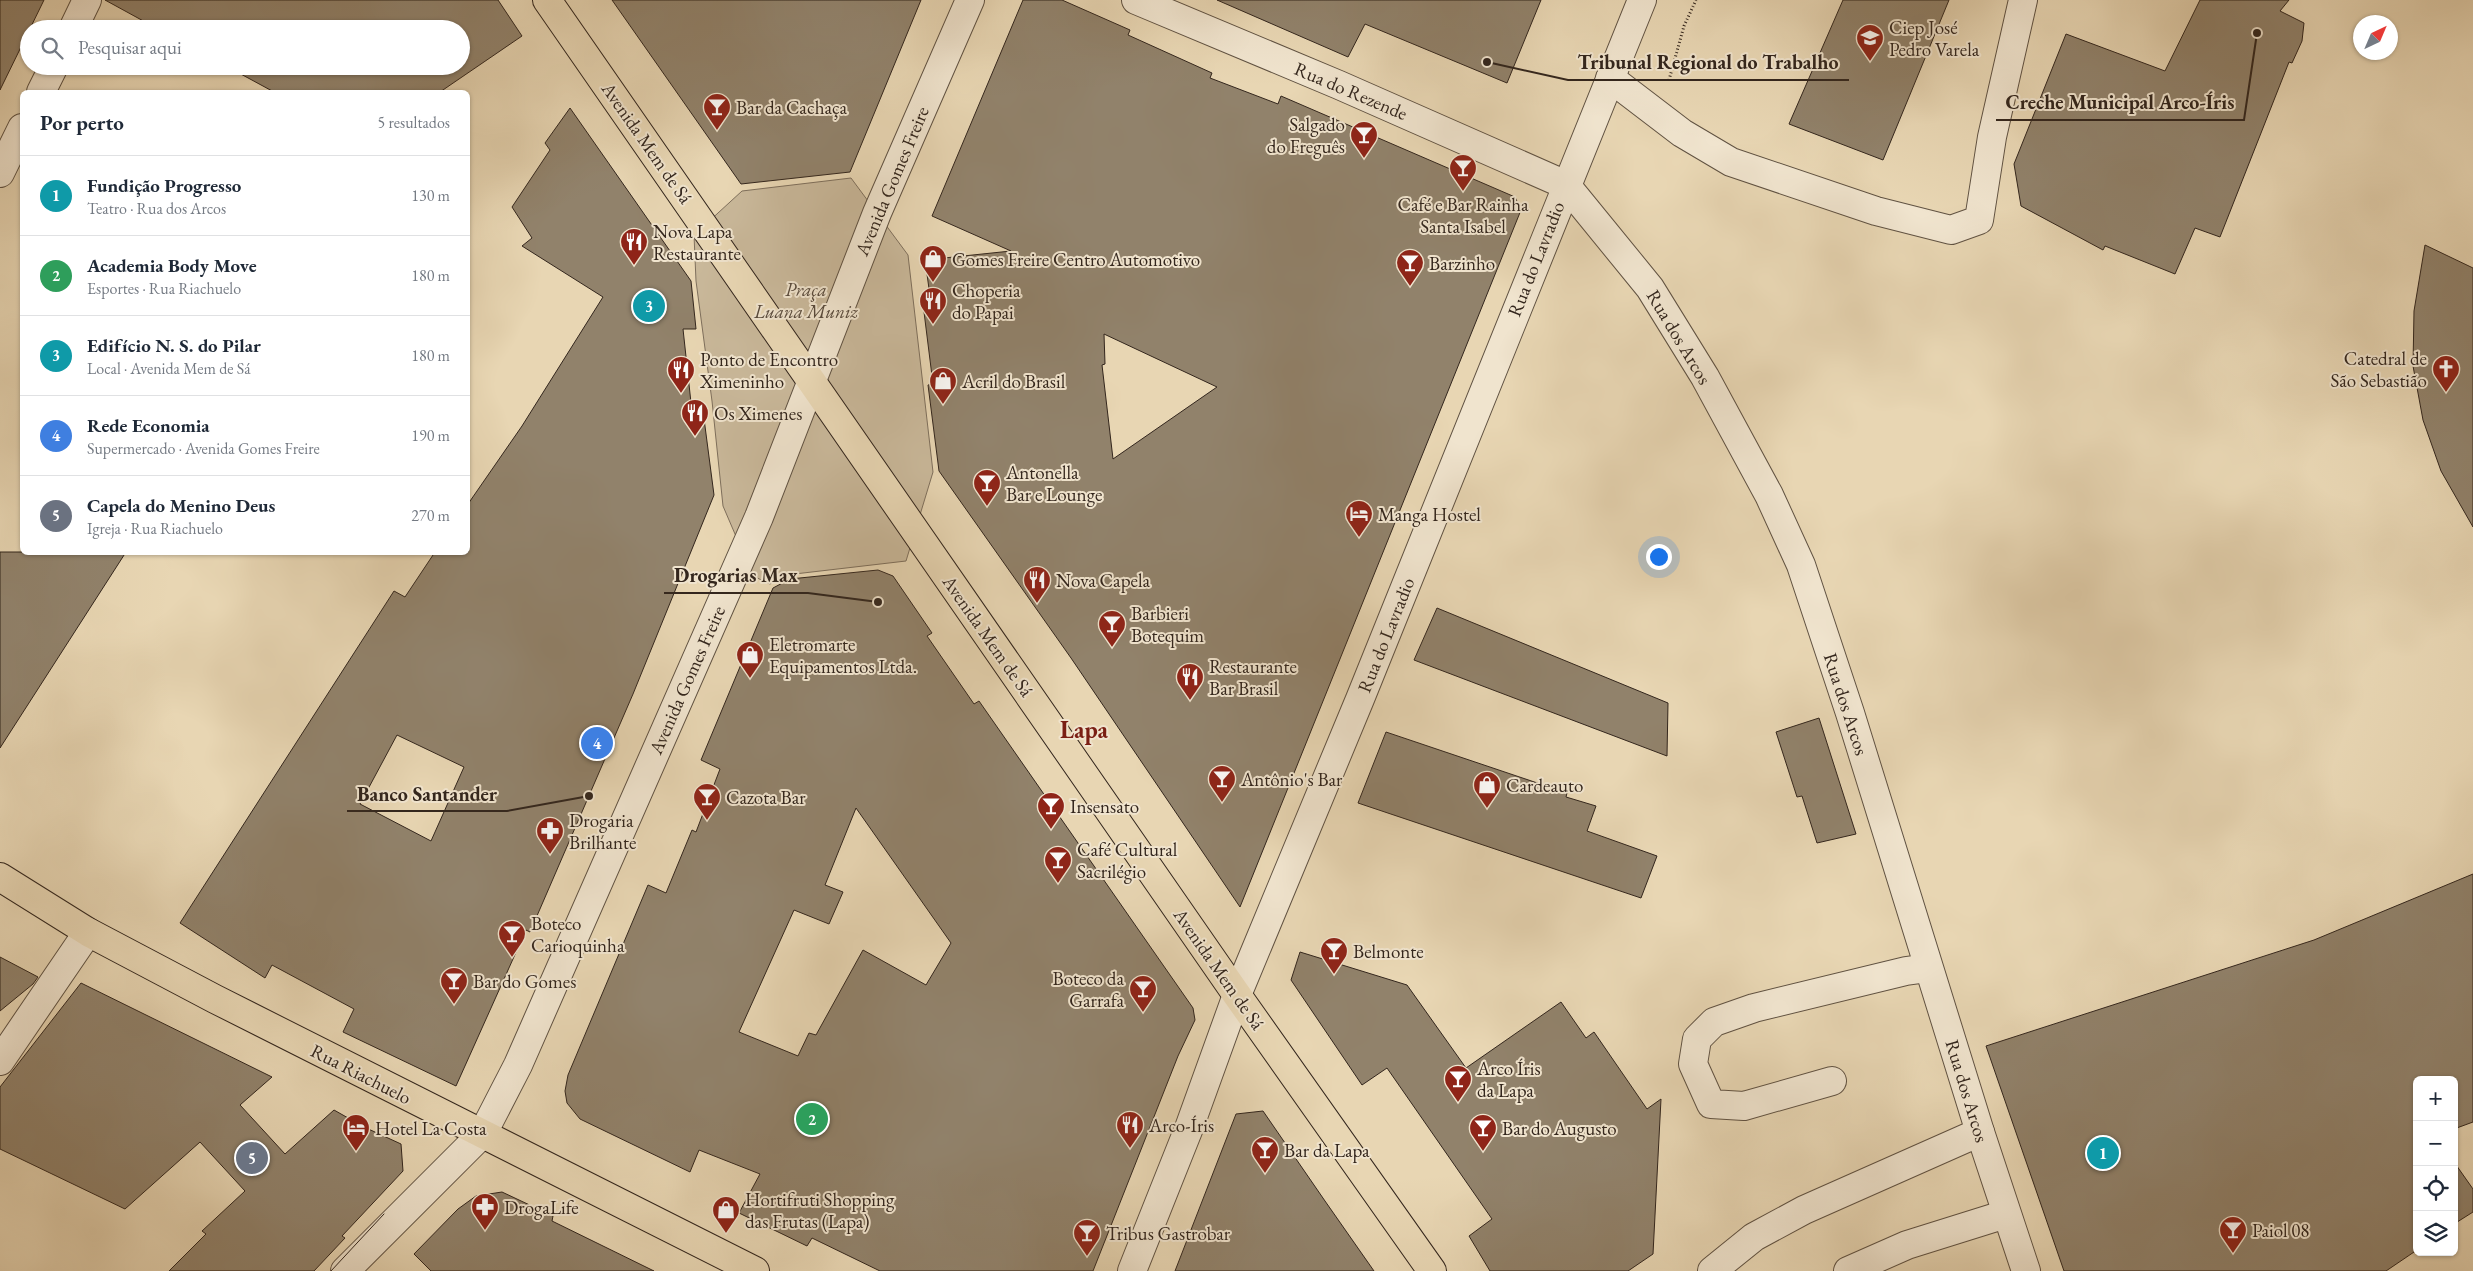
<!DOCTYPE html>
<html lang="pt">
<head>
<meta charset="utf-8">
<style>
  body { margin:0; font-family:"EB Garamond",serif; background:#f2f2f3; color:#1f2937 }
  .controls { position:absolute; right:15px; bottom:15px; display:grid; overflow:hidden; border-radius:8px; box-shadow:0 1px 4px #0004 }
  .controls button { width:45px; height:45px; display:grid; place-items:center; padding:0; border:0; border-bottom:1px solid #e0e1e3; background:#fff; color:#1f2937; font:25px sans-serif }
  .compass { position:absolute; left:2353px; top:15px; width:45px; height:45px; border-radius:50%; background:#fff; box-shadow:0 1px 4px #0004; rotate:44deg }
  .you { position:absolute; left:1658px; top:556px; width:18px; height:18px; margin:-12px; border:4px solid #fff; border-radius:50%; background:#1a73e8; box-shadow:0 0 0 8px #1a73e833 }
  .badge { display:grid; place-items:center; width:32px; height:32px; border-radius:50%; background:#2563eb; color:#fff; font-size:16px; font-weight:700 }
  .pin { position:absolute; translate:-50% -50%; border:2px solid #fff; box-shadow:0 1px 5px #0006 }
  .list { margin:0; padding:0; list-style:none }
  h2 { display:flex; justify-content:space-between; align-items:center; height:65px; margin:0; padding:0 20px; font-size:21px }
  h2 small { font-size:16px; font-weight:400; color:#747a83 }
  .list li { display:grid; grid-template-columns:32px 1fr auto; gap:15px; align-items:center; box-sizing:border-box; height:80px; padding:0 20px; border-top:1px solid #e0e1e3 }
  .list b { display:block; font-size:19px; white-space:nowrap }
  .list p { margin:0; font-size:16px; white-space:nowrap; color:#747a83 }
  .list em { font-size:16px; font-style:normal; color:#747a83 }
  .icon { flex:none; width:28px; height:28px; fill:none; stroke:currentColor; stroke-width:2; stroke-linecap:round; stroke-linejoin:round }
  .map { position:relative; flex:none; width:2473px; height:1271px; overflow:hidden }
  .search { position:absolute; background:#fff; box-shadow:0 1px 4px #0004; left:20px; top:20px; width:450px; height:55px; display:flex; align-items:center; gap:12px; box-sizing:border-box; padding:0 18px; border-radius:28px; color:#747a83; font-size:19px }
  .panel { position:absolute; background:#fff; box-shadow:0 1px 4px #0004; left:20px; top:90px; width:450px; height:465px; border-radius:8px }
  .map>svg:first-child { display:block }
  .green { fill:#c9b89a; stroke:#7e6f5c }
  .building { fill:#91826b; stroke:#33261d; fill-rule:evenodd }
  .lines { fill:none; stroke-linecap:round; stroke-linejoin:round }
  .minor-casing { stroke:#605242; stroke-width:30 }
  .major-casing { stroke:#33261d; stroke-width:30 }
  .path { stroke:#33261d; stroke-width:3; stroke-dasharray:1 2.5; stroke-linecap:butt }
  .minor { stroke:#f0e4ce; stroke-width:28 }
  .major { stroke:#e8d6b3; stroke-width:28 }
  .tram { stroke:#33261d; stroke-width:1 }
  .labels { text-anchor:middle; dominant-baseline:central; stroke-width:4; stroke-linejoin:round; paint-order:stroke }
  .poi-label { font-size:19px; fill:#33261d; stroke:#f0e4ce; text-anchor:start }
  .street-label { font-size:19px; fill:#33261d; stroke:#f0e4ce }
  .park-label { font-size:19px; font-style:italic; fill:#584a3c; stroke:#f0e4ce }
  .district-label { font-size:24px; font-weight:bold; fill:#7a1f14; stroke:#f0e4ce }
  .leader { fill:none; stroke:#33261d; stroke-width:2 }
  .callout-dot { fill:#33261d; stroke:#f0e4ce; stroke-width:2 }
  .callout-label { font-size:20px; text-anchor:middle; font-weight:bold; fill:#33261d; stroke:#f0e4ce; stroke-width:4; stroke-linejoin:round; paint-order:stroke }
</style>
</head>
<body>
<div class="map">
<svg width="2473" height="1271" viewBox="0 0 2473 1271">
  <rect width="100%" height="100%" fill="#e8d6b3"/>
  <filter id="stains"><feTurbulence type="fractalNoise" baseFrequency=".004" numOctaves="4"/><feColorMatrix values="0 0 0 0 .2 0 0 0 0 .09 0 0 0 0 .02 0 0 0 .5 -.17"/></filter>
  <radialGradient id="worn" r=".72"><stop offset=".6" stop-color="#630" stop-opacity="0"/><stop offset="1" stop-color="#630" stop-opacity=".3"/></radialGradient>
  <polygon class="green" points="851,178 908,255 933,472 906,561 786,575 770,584 753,576 723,506 712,401 696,281 694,235 742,191"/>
  <g class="building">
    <polygon points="0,0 44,0 0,90"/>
    <polygon points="105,0 498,0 522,36 440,92 274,92 226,66 461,66 461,29 158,29"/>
    <polygon points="612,0 921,0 850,172 741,184"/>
    <path d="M1023,0H1062L1130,30L1128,35L1212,73L1210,78L1278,104L1281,96L1515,197L1521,210L1240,907L1071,658L939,471L928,385L933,384L923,304L931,303L925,260L1011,251L932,216ZM1104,334L1217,387L1113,459L1102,365L1105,364Z"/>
    <polygon points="1217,0 1541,0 1507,83 1365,24 1348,57"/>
    <polygon points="1843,0 1949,0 1883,160 1789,124"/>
    <polygon points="2200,0 2289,0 2280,11 2304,23 2302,41 2292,63 2289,62 2220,237 2195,228 2175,274 2105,246 2103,250 2021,206 2014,164 2066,34 2165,71"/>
    <path d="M570,108L691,281L696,329H683L692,412L703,411L714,495L633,694L530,932L526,930L456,1086L343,1032L354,1009L272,965L265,978L180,923L394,591L405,597L435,552H468V504L522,426L603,297L522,246L532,238L512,207L550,150L545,143ZM397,735L464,767L431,841L360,804Z"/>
    <polygon points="2425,245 2473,268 2473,527 2441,471 2423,420 2413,366 2414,311"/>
    <polygon points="0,552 126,552 0,748"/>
    <path d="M878,570L893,576L932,633L927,636L974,704L979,701L1193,1008L1195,1020L1178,1056L1093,1271H880L812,1238L807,1246L739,1213L760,1174L699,1150L690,1172L580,1119L567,1103L565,1091L568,1075L648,885L666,893L692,830L696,832L720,769L701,760L773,588L790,579ZM856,808L951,943L926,985L863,950L816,1035L809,1033L798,1056L739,1032L794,910L829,924L843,892L825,885Z"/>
    <polygon points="1437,608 1668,703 1667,756 1414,660"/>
    <polygon points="1819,718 1856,834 1817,843 1802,796 1797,797 1776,732"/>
    <polygon points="1386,732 1567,793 1566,797 1596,806 1587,831 1657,856 1641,898 1358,803"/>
    <polygon points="2473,874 2473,1122 2454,1129 2454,1080 2417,1080 2417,1250 2386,1271 2064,1271 1986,1046 2314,940"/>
    <polygon points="1300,952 1407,985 1466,1068 1561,1002 1586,1038 1594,1032 1647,1109 1661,1099 1653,1254 1628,1271 1490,1271 1469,1236 1492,1219 1387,1068 1362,1085 1291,980"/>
    <polygon points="0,957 38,977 33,984 0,1011"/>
    <polygon points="81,983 272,1077 240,1105 285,1154 334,1110 364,1127 401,1144 403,1171 342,1236 345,1238 314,1271 169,1271 206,1234 202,1231 245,1191 200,1142 125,1209 0,1149 0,1087"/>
    <polygon points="1263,1111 1325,1201 1374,1271 1175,1271 1236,1114"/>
    <polygon points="2454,1162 2473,1189 2473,1212 2454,1224"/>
    <polygon points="502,1192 553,1216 552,1221 654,1271 431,1271 414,1254 458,1209 476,1196"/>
  </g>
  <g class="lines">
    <defs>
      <g id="minor">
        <polyline points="1136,0 1339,85 1566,185 1650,288 1705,377 1769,495 1801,565 1850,713 1980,1132 2026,1271"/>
        <polyline points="73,29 87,0"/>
        <polyline points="1610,78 1682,133 1731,162 1876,211 1951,230 1979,220 1992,137 2023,0"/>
        <polyline points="41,92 54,66"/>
        <polyline points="0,173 22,128"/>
        <polyline points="0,1061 88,932"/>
        <polyline points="1832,1081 1744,1106 1711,1104 1693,1064 1697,1039 1714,1022 1754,1008 1906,971 1928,968"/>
        <polyline points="345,1271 483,1133 518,1065 759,517 877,213 970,0"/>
        <polyline points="1132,1271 1189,1128 1237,995 1360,699 1642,0"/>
        <polyline points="1712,1271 1754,1237 1804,1210 1980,1132"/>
        <polyline points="1848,1271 1907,1245 2006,1214"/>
      </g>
      <g id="major">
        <polyline points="547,0 1237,995 1432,1271"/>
        <polyline points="0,877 88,932 215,999 755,1271"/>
      </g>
    </defs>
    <use href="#minor" class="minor-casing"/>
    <use href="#major" class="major-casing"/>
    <polyline class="path" points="1669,80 1684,26 1696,0"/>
    <use href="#minor" class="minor"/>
    <use href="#major" class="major"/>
    <polyline class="tram" points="331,1271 384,1214"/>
  </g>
  <defs>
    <symbol id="school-pin" viewBox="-11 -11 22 30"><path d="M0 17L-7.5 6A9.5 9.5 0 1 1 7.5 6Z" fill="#8f2418" stroke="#f0e4ce"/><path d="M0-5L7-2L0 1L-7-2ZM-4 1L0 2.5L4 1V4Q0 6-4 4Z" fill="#fff"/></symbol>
    <symbol id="bar-pin" viewBox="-11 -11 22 30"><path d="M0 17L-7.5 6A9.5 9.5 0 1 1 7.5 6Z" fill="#8f2418" stroke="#f0e4ce"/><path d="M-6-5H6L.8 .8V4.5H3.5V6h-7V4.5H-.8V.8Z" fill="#fff"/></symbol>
    <symbol id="restaurant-pin" viewBox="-11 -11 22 30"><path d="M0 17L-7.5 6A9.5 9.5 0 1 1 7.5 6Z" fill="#8f2418" stroke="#f0e4ce"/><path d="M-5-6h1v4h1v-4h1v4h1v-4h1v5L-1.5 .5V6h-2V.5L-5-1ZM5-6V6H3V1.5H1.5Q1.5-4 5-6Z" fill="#fff"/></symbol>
    <symbol id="shop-pin" viewBox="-11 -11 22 30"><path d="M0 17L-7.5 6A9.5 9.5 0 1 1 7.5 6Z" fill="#8f2418" stroke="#f0e4ce"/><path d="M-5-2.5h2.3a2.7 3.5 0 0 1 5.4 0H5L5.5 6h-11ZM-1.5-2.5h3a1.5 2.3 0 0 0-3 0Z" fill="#fff"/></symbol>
    <symbol id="church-pin" viewBox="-11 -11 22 30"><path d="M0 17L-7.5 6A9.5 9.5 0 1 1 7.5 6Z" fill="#8f2418" stroke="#f0e4ce"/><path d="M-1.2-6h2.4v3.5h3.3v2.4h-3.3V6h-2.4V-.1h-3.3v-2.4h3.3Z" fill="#fff"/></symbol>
    <symbol id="hotel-pin" viewBox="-11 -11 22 30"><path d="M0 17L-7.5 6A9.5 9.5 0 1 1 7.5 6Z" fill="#8f2418" stroke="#f0e4ce"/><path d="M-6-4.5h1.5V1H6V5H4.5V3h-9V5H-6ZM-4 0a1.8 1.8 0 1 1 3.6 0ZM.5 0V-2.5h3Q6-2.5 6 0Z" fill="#fff"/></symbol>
    <symbol id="pharmacy-pin" viewBox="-11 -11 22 30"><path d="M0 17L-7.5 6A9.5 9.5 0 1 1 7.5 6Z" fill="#8f2418" stroke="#f0e4ce"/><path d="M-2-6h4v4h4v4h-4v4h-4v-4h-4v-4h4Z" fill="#fff"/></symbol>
  </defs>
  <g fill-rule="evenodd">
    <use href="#school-pin" x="1854" y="22" width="32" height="43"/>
    <use href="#bar-pin" x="701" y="91" width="32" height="43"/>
    <use href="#bar-pin" x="1348" y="119" width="32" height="43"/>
    <use href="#bar-pin" x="1447" y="152" width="32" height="43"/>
    <use href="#restaurant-pin" x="618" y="226" width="32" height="43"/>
    <use href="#shop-pin" x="917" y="243" width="32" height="43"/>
    <use href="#bar-pin" x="1394" y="247" width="32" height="43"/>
    <use href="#restaurant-pin" x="917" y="285" width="32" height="43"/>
    <use href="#church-pin" x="2430" y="353" width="32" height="43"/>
    <use href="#restaurant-pin" x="665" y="354" width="32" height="43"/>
    <use href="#shop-pin" x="927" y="365" width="32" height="43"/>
    <use href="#restaurant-pin" x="679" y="397" width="32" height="43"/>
    <use href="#bar-pin" x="971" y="467" width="32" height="43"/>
    <use href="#hotel-pin" x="1343" y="498" width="32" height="43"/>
    <use href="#restaurant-pin" x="1021" y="564" width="32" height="43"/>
    <use href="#bar-pin" x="1096" y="608" width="32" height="43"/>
    <use href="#shop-pin" x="734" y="639" width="32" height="43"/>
    <use href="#restaurant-pin" x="1174" y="661" width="32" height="43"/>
    <use href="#bar-pin" x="1206" y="763" width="32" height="43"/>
    <use href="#shop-pin" x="1471" y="769" width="32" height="43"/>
    <use href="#bar-pin" x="691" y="781" width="32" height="43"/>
    <use href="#bar-pin" x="1035" y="790" width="32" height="43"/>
    <use href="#pharmacy-pin" x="534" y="815" width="32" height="43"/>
    <use href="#bar-pin" x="1042" y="844" width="32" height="43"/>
    <use href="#bar-pin" x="496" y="918" width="32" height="43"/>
    <use href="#bar-pin" x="1318" y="935" width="32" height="43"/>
    <use href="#bar-pin" x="438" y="965" width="32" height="43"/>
    <use href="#bar-pin" x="1127" y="973" width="32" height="43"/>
    <use href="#bar-pin" x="1442" y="1063" width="32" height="43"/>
    <use href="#restaurant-pin" x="1114" y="1109" width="32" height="43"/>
    <use href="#hotel-pin" x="340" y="1112" width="32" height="43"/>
    <use href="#bar-pin" x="1467" y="1112" width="32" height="43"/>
    <use href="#bar-pin" x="1249" y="1134" width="32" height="43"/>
    <use href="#pharmacy-pin" x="469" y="1191" width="32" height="43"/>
    <use href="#shop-pin" x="710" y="1194" width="32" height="43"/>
    <use href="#bar-pin" x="2217" y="1214" width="32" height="43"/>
    <use href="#bar-pin" x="1071" y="1217" width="32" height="43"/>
  </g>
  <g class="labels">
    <g class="poi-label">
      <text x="1889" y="27">Ciep José<tspan x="1889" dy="22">Pedro Varela</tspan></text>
      <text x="736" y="107">Bar da Cachaça</text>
      <text x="1345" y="124" text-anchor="end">Salgado<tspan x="1345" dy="22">do Freguês</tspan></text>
      <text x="1463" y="204" text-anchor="middle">Café e Bar Rainha<tspan x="1463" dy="22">Santa Isabel</tspan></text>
      <text x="653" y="231">Nova Lapa<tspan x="653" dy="22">Restaurante</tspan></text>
      <text x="952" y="259">Gomes Freire Centro Automotivo</text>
      <text x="1429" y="263">Barzinho</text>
      <text x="952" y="290">Choperia<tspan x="952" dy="22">do Papai</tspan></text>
      <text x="2427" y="358" text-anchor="end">Catedral de<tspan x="2427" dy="22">São Sebastião</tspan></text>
      <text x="700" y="359">Ponto de Encontro<tspan x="700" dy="22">Ximeninho</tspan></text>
      <text x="962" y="381">Acril do Brasil</text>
      <text x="714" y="413">Os Ximenes</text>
      <text x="1006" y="472">Antonella<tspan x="1006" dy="22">Bar e Lounge</tspan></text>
      <text x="1378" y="514">Manga Hostel</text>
      <text x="1056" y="580">Nova Capela</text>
      <text x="1131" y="613">Barbieri<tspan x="1131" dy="22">Botequim</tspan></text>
      <text x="769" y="644">Eletromarte<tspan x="769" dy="22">Equipamentos Ltda.</tspan></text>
      <text x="1209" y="666">Restaurante<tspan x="1209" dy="22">Bar Brasil</tspan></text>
      <text x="1241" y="779">Antônio's Bar</text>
      <text x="1506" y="785">Cardeauto</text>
      <text x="726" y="797">Cazota Bar</text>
      <text x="1070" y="806">Insensato</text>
      <text x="569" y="820">Drogaria<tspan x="569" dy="22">Brilhante</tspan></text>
      <text x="1077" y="849">Café Cultural<tspan x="1077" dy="22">Sacrilégio</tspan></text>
      <text x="531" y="923">Boteco<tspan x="531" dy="22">Carioquinha</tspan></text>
      <text x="1353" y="951">Belmonte</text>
      <text x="1124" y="978" text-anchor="end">Boteco da<tspan x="1124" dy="22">Garrafa</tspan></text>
      <text x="473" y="981">Bar do Gomes</text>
      <text x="1477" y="1068">Arco Íris<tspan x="1477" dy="22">da Lapa</tspan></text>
      <text x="1149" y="1125">Arco-Íris</text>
      <text x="375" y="1128">Hotel La Costa</text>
      <text x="1502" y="1128">Bar do Augusto</text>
      <text x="1284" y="1150">Bar da Lapa</text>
      <text x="745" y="1199">Hortifruti Shopping<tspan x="745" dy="22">das Frutas (Lapa)</tspan></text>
      <text x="504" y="1207">DrogaLife</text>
      <text x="2252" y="1230">Paiol 08</text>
      <text x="1106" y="1233">Tribus Gastrobar</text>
    </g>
    <g class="street-label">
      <text transform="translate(1351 91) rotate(23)">Rua do Rezende</text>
      <text transform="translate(647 143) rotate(55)">Avenida Mem de Sá</text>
      <text transform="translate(892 181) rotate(-67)">Avenida Gomes Freire</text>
      <text transform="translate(1536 259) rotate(-68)">Rua do Lavradio</text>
      <text transform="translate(1679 337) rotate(59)">Rua dos Arcos</text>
      <text transform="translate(1386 635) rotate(-68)">Rua do Lavradio</text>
      <text transform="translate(988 636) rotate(55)">Avenida Mem de Sá</text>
      <text transform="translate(687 680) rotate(-66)">Avenida Gomes Freire</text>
      <text transform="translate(1846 704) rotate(72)">Rua dos Arcos</text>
      <text transform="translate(1219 969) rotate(55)">Avenida Mem de Sá</text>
      <text transform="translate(361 1074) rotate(27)">Rua Riachuelo</text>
      <text transform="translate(1967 1091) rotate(73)">Rua dos Arcos</text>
    </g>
    <g class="park-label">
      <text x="806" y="289">Praça<tspan x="806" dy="22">Luana Muniz</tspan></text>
    </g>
    <g class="district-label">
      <text x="1084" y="729">Lapa</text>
    </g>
  </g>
  <path class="leader" d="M1487 62L1568 80H1849M2257 33L2244 120H1996M878 602L808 593H664M589 796L507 811H347"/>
  <g class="callout-dot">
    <circle cx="1487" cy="62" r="5"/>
    <circle cx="2257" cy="33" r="5"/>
    <circle cx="878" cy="602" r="5"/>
    <circle cx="589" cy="796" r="5"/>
  </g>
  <g class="callout-label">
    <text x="1708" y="69">Tribunal Regional do Trabalho</text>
    <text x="2120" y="109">Creche Municipal Arco-Íris</text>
    <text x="736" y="582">Drogarias Max</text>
    <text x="427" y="801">Banco Santander</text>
  </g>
  <rect width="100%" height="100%" filter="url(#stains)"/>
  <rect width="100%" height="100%" fill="url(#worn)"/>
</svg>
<div class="controls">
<button>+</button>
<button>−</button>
<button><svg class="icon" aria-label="locate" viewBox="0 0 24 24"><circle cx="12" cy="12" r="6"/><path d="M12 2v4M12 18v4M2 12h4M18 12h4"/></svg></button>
<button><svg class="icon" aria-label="layers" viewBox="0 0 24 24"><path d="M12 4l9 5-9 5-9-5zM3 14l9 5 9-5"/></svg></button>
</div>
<svg class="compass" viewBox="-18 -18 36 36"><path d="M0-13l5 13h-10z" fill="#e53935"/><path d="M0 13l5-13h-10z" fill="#747a83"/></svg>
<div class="you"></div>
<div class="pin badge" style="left:2103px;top:1153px;background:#0f9aa8">1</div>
<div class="pin badge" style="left:812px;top:1119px;background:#2e9e5b">2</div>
<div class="pin badge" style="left:649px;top:306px;background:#0f9aa8">3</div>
<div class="pin badge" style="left:597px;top:743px;background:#3f7fe0">4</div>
<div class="pin badge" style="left:252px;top:1158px;background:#6b7280">5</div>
<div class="search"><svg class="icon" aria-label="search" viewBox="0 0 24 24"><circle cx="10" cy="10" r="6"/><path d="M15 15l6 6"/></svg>Pesquisar aqui</div>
<section class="panel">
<h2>Por perto<small>5 resultados</small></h2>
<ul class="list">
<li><span class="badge" style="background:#0f9aa8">1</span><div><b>Fundição Progresso</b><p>Teatro · Rua dos Arcos</p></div><em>130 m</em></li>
<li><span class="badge" style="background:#2e9e5b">2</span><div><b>Academia Body Move</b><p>Esportes · Rua Riachuelo</p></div><em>180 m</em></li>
<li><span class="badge" style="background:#0f9aa8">3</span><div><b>Edifício N. S. do Pilar</b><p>Local · Avenida Mem de Sá</p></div><em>180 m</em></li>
<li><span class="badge" style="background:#3f7fe0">4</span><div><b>Rede Economia</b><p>Supermercado · Avenida Gomes Freire</p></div><em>190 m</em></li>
<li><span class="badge" style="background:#6b7280">5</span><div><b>Capela do Menino Deus</b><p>Igreja · Rua Riachuelo</p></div><em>270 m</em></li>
</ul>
</section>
</div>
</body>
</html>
